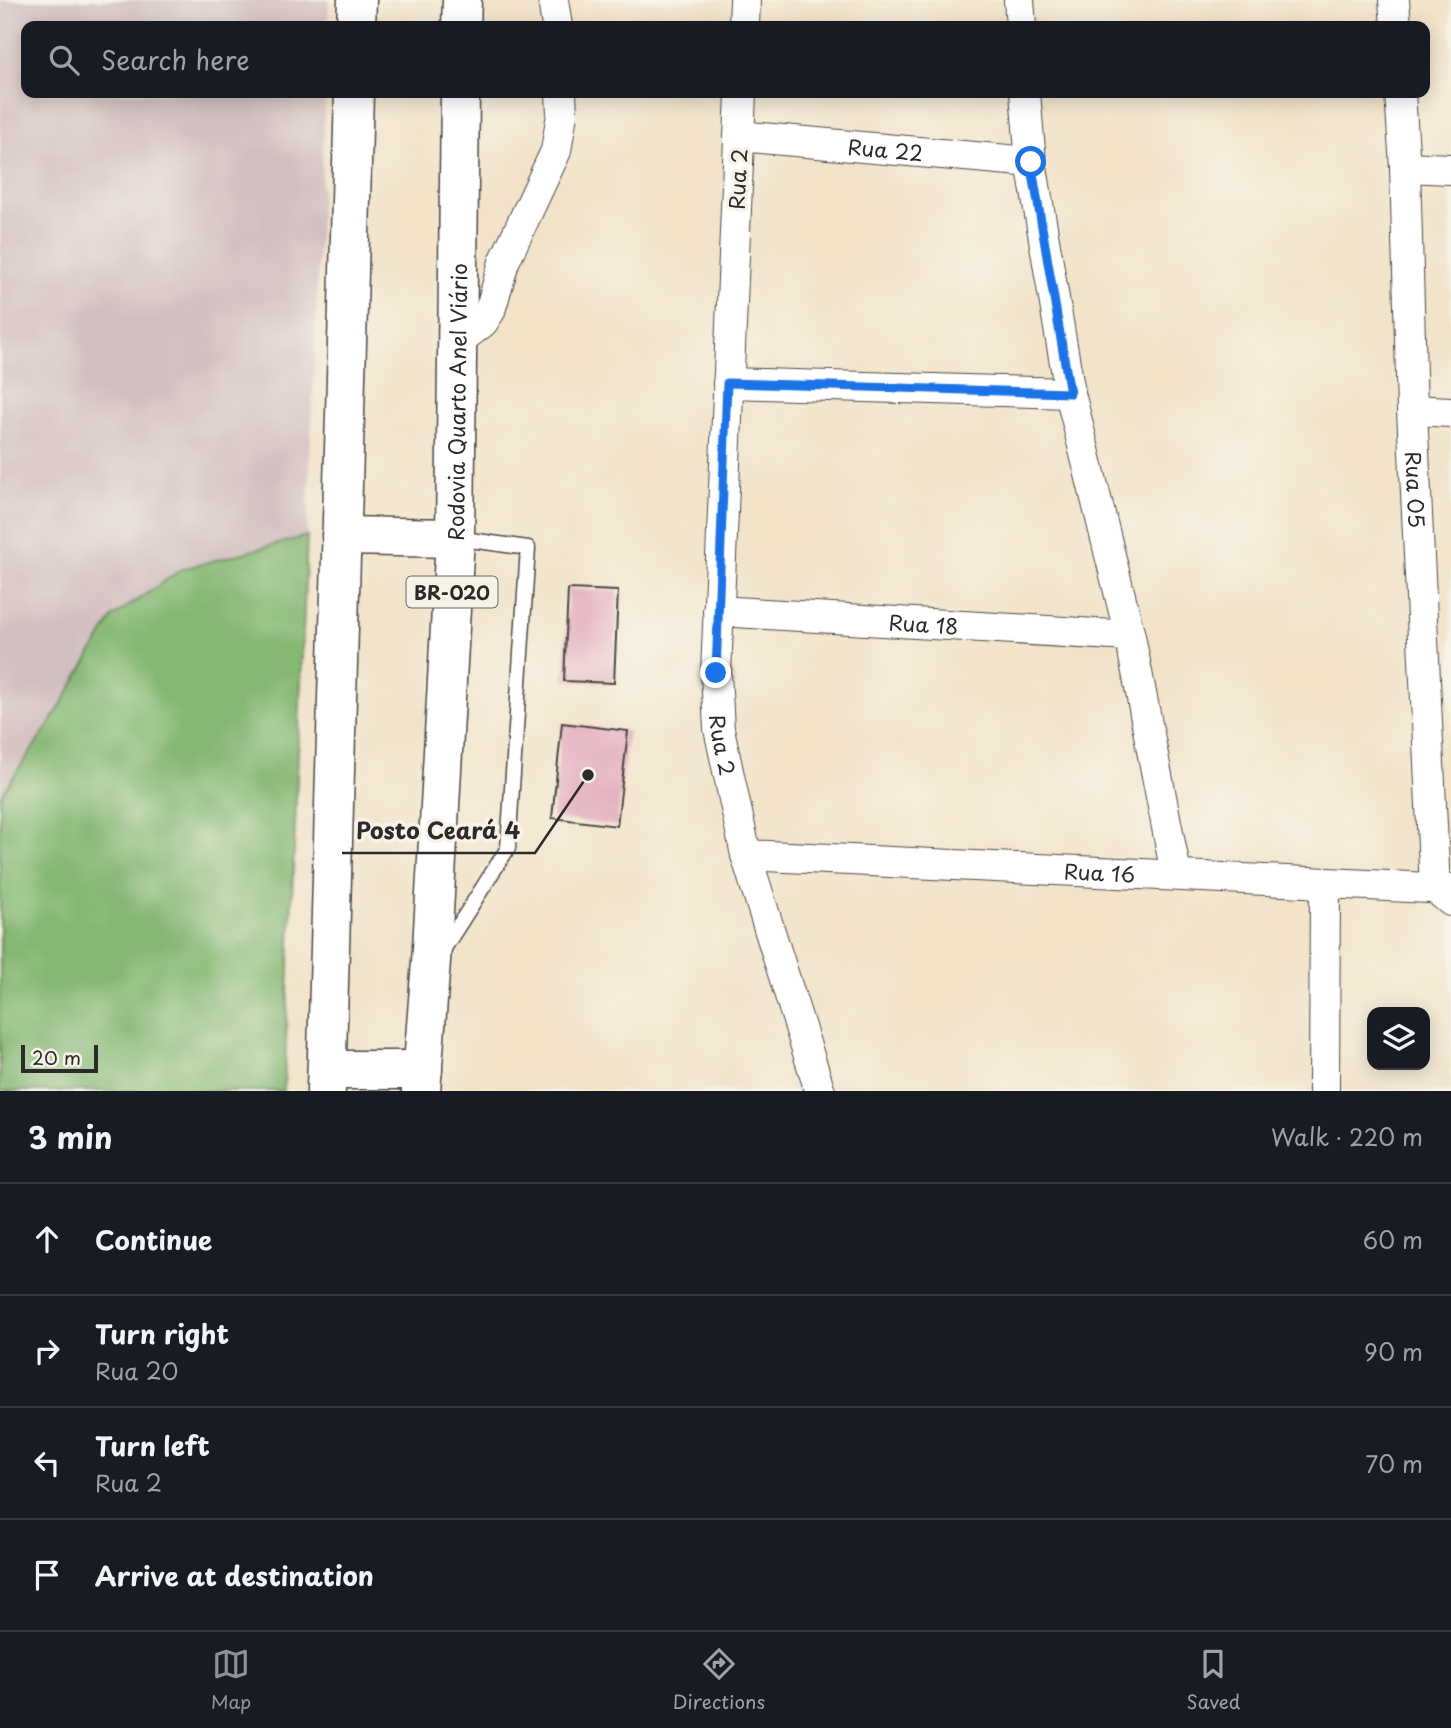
<!DOCTYPE html>
<html lang="en">
<head>
<meta charset="utf-8">
<style>
  body { margin:0; font-family:"Playpen Sans",sans-serif; background:#242831; color:#f1f3f6 }
  .controls { position:absolute; right:21px; bottom:21px; display:grid; overflow:hidden; border-radius:14px; box-shadow:0 4px 18px #0003 }
  .controls button { width:63px; height:63px; display:grid; place-items:center; padding:0; border:0; border-bottom:2px solid #363941; background:#171b24; color:#f1f3f6; font:35px sans-serif }
  .scale { position:absolute; left:21px; bottom:18px; width:77px; box-sizing:border-box; padding-left:7px; border:4px solid #2b2b2b; border-top:0; font-size:19px; line-height:24px; white-space:nowrap; color:#2b2b2b; -webkit-text-stroke:5px #f7f3e8; paint-order:stroke }
  .stop { position:absolute; width:21px; height:21px; margin:-16px; border:5px solid #1a73e8; border-radius:50%; background:#fff }
  .stop.end { background:#1a73e8; border-color:#fff; box-shadow:0 2px 7px #0008 }
  .list { margin:0; padding:0; list-style:none }
  h2 { display:flex; justify-content:space-between; align-items:center; height:91px; margin:0; padding:0 28px; font-size:30px }
  h2 small { font-size:23px; font-weight:400; color:#9ea1a6 }
  .list li { display:grid; grid-template-columns:46px 1fr auto; gap:21px; align-items:center; box-sizing:border-box; height:112px; padding:0 28px; border-top:2px solid #363941 }
  .list b { display:block; font-size:26px; white-space:nowrap }
  .list p { margin:0; font-size:23px; white-space:nowrap; color:#9ea1a6 }
  .list em { font-size:23px; font-style:normal; color:#9ea1a6 }
  .icon { flex:none; width:38px; height:38px; fill:none; stroke:currentColor; stroke-width:2; stroke-linecap:round; stroke-linejoin:round }
  .map { position:relative; flex:none; width:1451px; height:1091px; overflow:hidden }
  .search { position:absolute; background:#171b24; box-shadow:0 4px 18px #0003; left:21px; right:21px; top:21px; height:77px; display:flex; align-items:center; gap:18px; box-sizing:border-box; padding:0 24px; border-radius:14px; color:#9ea1a6; font-size:26px }
  .sheet { height:539px; background:#171b24 }
  nav { display:flex; justify-content:space-around; align-items:center; box-sizing:border-box; height:98px; border-top:2px solid #363941; background:#171b24; font-size:19px; color:#9ea1a6 }
  nav a { display:grid; justify-items:center; gap:4px }
  nav .on { color:#8c9099 }
  .map>svg:first-child { display:block }
  .industrial { fill:#d2bfc0 }
  .forest { fill:#85b873; stroke:#58724f; stroke-width:2 }
  .building { fill:#e1a5b9 }
  .lines { fill:none; stroke-linecap:round; stroke-linejoin:round }
  .service-casing { stroke:#494743; stroke-width:17 }
  .minor-casing { stroke:#494743; stroke-width:32 }
  .trunk-casing { stroke:#494743; stroke-width:41 }
  .service { stroke:#fff; stroke-width:14 }
  .minor { stroke:#fff; stroke-width:30 }
  .trunk { stroke:#fff; stroke-width:38 }
  .route { stroke:#1a73e8; stroke-width:9 }
  .labels { text-anchor:middle; dominant-baseline:central; stroke-width:7; stroke-linejoin:round; paint-order:stroke }
  .shield { fill:#f7f3e8; stroke:#686764; stroke-width:2 }
  .shield-label { font-size:19px; font-weight:bold; fill:#2b2b2b }
  .street-label { font-size:21px; fill:#2b2b2b; stroke:#f7f3e8 }
  .leader { fill:none; stroke:#2b2b2b; stroke-width:2.5 }
  .callout-dot { fill:#2b2b2b; stroke:#f7f3e8; stroke-width:2.5 }
  .callout-label { font-size:23px; text-anchor:middle; font-weight:bold; fill:#2b2b2b; stroke:#f7f3e8; stroke-width:7; stroke-linejoin:round; paint-order:stroke }
</style>
</head>
<body>
<div class="map">
<svg width="1451" height="1091" viewBox="0 0 1451 1091">
  <rect width="100%" height="100%" fill="#f7f3e8"/>
  <filter id="ink" filterUnits="userSpaceOnUse"><feTurbulence type="fractalNoise" baseFrequency=".0143" numOctaves="2"/><feDisplacementMap in="SourceGraphic" scale="14" xChannelSelector="R" yChannelSelector="G"/><feConvolveMatrix kernelMatrix="1 2 1 2 8 2 1 2 1" color-interpolation-filters="sRGB"/></filter>
  <filter id="wash" filterUnits="userSpaceOnUse"><feTurbulence type="fractalNoise" baseFrequency=".00686" numOctaves="4" result="noise"/><feDisplacementMap in="SourceGraphic" scale="28" xChannelSelector="R" yChannelSelector="G"/><feGaussianBlur stdDeviation="1.57" result="paint"/><feColorMatrix in="noise" values="0 0 0 0 0 0 0 0 0 0 0 0 0 0 0 0 0 1.4 0 .05"/><feComposite in="paint" operator="in"/></filter>
  <g filter="url(#wash)">
    <rect width="100%" height="100%" fill="#f2e3c9"/>
    <polygon class="industrial" points="0,0 329,0 328,26 26,26 26,93 325,93 307,536 182,569 51,722 0,796"/>
    <polygon class="forest" points="307,536 284,1091 0,1091 0,796 51,722 113,617 182,569"/>
    <g id="blocks">
      <g class="building">
        <polygon points="568,589 618,591 614,683 564,681"/>
        <polygon points="562,723 628,731 617,826 552,818"/>
      </g>
    </g>
  </g>
  <g filter="url(#ink)">
    <use href="#blocks" fill-opacity="0" stroke="#494743" stroke-width="2"/>
    <g class="lines">
      <defs>
        <polyline id="service" points="443,950 508,848 528,548 456,538"/>
        <g id="minor">
          <polyline points="553,0 557,26"/>
          <polyline points="1019,0 1021,26"/>
          <polyline points="1394,0 1396,26"/>
          <polyline points="744,26 745,0"/>
          <path id="s1" d="M741,93L716,673L719,729L746,855L820,1091"/>
          <polyline points="1025,93 1031,162 1070,393 1130,636 1176,874"/>
          <path id="s2" d="M1400,93L1405,167L1412,410L1435,888L1451,901"/>
          <path id="s3" d="M739,136L1031,162"/>
          <polyline points="1405,167 1451,169"/>
          <polyline points="457,342 483,322 490,311 504,262 556,151 562,114 561,93"/>
          <polyline points="728,383 1070,393"/>
          <polyline points="1412,410 1451,412"/>
          <path id="s4" d="M718,611L1130,636"/>
          <path id="s5" d="M746,855L1451,889"/>
          <polyline points="1324,1091 1325,883"/>
        </g>
        <g id="trunk">
          <polyline points="356,26 357,0"/>
          <polyline points="461,26 462,0"/>
          <polyline points="341,536 455,538"/>
          <polyline points="327,1070 423,1070"/>
          <polyline points="326,1091 354,93"/>
          <path id="s6" d="M421,1091L432,948L455,538L460,93"/>
        </g>
      </defs>
      <use href="#service" class="service-casing"/>
      <use href="#minor" class="minor-casing"/>
      <use href="#trunk" class="trunk-casing"/>
      <use href="#service" class="service"/>
      <use href="#minor" class="minor"/>
      <use href="#trunk" class="trunk"/>
    </g>
  </g>
  <g class="lines" filter="url(#ink)">
    <polyline class="route" points="716,673 727,383 1070,393 1031,162"/>
  </g>
  <g class="labels">
    <rect class="shield" x="406.5" y="576.5" width="91" height="31" rx="5"/>
    <g class="shield-label">
      <text x="452" y="592">BR-020</text>
    </g>
    <g class="street-label">
      <text stroke="none"><textPath href="#s3" startOffset="147">Rua 22</textPath></text>
      <text transform="translate(737 179) rotate(-87)">Rua 2</text>
      <text stroke="none"><textPath href="#s6" startOffset="690">Rodovia Quarto Anel Viário</textPath></text>
      <text stroke="none"><textPath href="#s2" startOffset="397">Rua 05</textPath></text>
      <text stroke="none"><textPath href="#s4" startOffset="206">Rua 18</textPath></text>
      <text stroke="none"><textPath href="#s1" startOffset="653">Rua 2</textPath></text>
      <text stroke="none"><textPath href="#s5" startOffset="354">Rua 16</textPath></text>
    </g>
  </g>
  <path class="leader" d="M588 775L535 853H342"/>
  <circle class="callout-dot" cx="588" cy="775" r="7"/>
  <g class="callout-label">
    <text x="438" y="839">Posto Ceará 4</text>
  </g>
</svg>
<div class="controls">
<button><svg class="icon" aria-label="layers" viewBox="0 0 24 24"><path d="M12 4l9 5-9 5-9-5zM3 14l9 5 9-5"/></svg></button>
</div>
<div class="scale">20 m</div>
<div class="stop" style="left:1031px;top:162px"></div>
<div class="stop end" style="left:716px;top:673px"></div>
<div class="search"><svg class="icon" aria-label="search" viewBox="0 0 24 24"><circle cx="10" cy="10" r="6"/><path d="M15 15l6 6"/></svg>Search here</div>
</div>
<section class="sheet">
<h2>3 min<small>Walk · 220 m</small></h2>
<ul class="list">
<li><svg class="icon" aria-label="ahead" viewBox="0 0 24 24"><path d="M12 20V5M6 11l6-6 6 6"/></svg><div><b>Continue</b></div><em>60 m</em></li>
<li><svg class="icon" aria-label="right" viewBox="0 0 24 24"><path d="M7 20v-9h11M14 6l5 5-5 5"/></svg><div><b>Turn right</b><p>Rua 20</p></div><em>90 m</em></li>
<li><svg class="icon" aria-label="left" viewBox="0 0 24 24"><path d="M17 20v-9H6M10 6l-5 5 5 5"/></svg><div><b>Turn left</b><p>Rua 2</p></div><em>70 m</em></li>
<li><svg class="icon" aria-label="arrive" viewBox="0 0 24 24"><path d="M6 21V4h12l-3 4 3 4H6"/></svg><div><b>Arrive at destination</b></div></li>
</ul>
</section>
<nav>
<a class="on"><svg class="icon" aria-label="map" viewBox="0 0 24 24"><path d="M3 6l6-2 6 2 6-2v14l-6 2-6-2-6 2zM9 4v14M15 6v14"/></svg>Map</a>
<a><svg class="icon" aria-label="directions" viewBox="0 0 24 24"><path d="M12 3l9 9-9 9-9-9zM9 14v-3h6M13 9l2 2-2 2"/></svg>Directions</a>
<a><svg class="icon" aria-label="saved" viewBox="0 0 24 24"><path d="M7 4h10v16l-5-4-5 4z"/></svg>Saved</a>
</nav>
</body>
</html>
